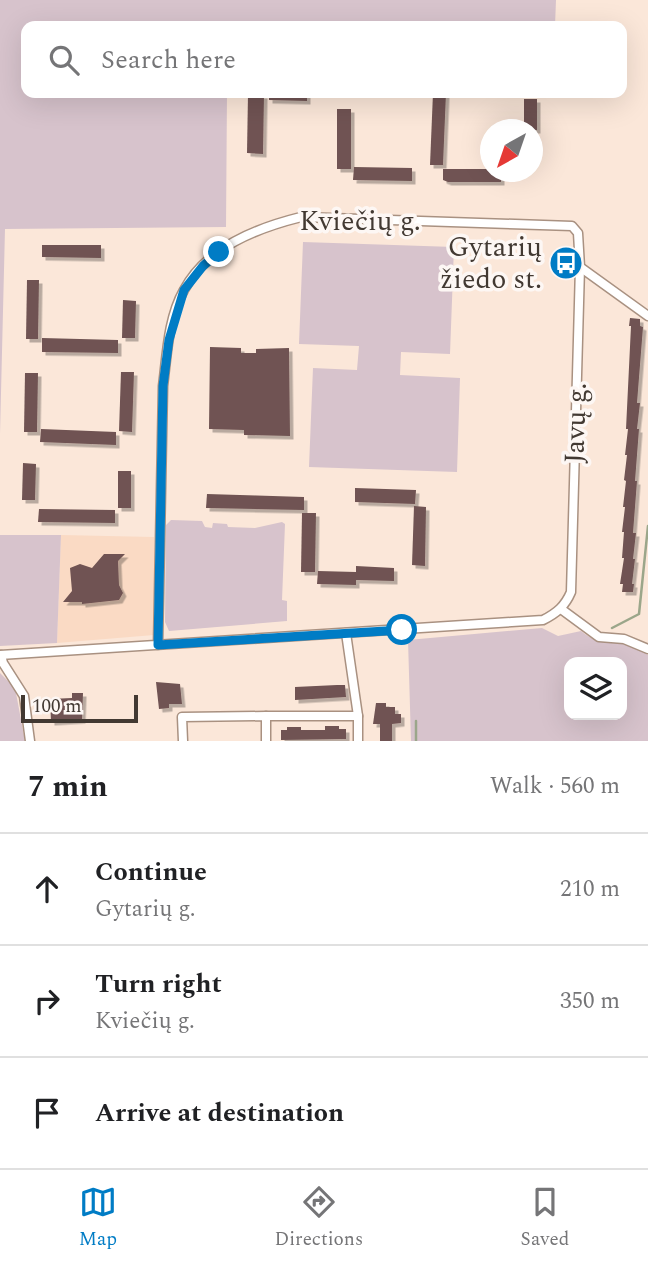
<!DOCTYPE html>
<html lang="en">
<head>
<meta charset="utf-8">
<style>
  body { margin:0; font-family:Spectral,serif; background:#f6f6f6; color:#202124 }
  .controls { position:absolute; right:21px; bottom:21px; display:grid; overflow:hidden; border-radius:14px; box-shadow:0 7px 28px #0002 }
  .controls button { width:63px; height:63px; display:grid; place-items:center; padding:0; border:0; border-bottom:2px solid #e0e0e0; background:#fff; color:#202124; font:35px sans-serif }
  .compass { position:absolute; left:480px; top:119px; width:63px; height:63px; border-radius:50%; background:#fff; box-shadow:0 7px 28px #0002; rotate:220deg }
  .scale { position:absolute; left:21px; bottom:18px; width:117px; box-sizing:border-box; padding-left:7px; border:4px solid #423932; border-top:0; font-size:19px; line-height:24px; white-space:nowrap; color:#423932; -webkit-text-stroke:5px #fdf7f4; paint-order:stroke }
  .stop { position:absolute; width:21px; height:21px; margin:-16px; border:5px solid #007cc5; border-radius:50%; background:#fff }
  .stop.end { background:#007cc5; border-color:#fff; box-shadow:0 2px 7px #0008 }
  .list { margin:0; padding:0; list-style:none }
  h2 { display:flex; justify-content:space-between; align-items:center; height:91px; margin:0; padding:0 28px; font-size:30px }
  h2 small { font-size:23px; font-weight:400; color:#757577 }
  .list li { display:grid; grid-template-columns:46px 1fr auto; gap:21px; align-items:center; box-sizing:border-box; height:112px; padding:0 28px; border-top:2px solid #e0e0e0 }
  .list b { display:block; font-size:26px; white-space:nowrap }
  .list p { margin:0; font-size:23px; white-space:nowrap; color:#757577 }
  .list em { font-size:23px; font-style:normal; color:#757577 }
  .icon { flex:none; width:38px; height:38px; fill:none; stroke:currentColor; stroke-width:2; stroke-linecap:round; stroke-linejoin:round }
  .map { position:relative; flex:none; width:648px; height:741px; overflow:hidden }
  .search { position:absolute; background:#fff; box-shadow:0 7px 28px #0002; left:21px; right:21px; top:21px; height:77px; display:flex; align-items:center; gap:18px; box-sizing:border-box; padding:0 24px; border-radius:14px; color:#757577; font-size:26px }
  .sheet { height:427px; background:#fff }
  nav { display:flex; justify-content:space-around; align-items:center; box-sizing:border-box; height:98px; border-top:2px solid #e0e0e0; background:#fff; font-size:19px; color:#757577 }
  nav a { display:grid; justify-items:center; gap:4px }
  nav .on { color:#007cc5 }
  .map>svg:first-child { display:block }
  .built { fill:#fadac4 }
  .green { fill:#d7c3cc; fill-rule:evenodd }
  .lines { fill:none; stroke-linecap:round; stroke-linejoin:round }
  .stream { stroke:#9ba68a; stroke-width:2.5 }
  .building { fill:#6f5352; filter:url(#shadow) }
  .minor-casing { stroke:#a99181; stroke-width:11 }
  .minor { stroke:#fff; stroke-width:8 }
  .route { stroke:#007cc5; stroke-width:9 }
  .labels { text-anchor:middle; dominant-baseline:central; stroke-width:7; stroke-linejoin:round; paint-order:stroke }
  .street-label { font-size:28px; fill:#423932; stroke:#fdf7f4 }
  .poi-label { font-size:28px; fill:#423932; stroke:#fdf7f4; text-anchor:end }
</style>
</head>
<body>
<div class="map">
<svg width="648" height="741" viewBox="0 0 648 741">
  <defs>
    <filter id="shadow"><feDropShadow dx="3.5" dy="3.5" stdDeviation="0" flood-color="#0004"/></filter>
  </defs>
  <rect width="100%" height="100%" fill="#fbe7d9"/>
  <polygon class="built" points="61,535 154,537 154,635 57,643"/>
  <g class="green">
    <polygon points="0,0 556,0 555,26 26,26 26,93 227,93 226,227 5,229 0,434"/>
    <polygon points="303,242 454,247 450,354 401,352 400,375 460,378 457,472 309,467 313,368 357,370 359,346 299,344"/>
    <polygon points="171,520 202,521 205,527 212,528 213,523 227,524 228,527 255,528 282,522 285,524 282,600 287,601 287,621 169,631 165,622 166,525"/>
    <polygon points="0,535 61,535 57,643 0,646"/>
    <path d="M542,628L558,636L581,631C602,648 612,638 632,646C638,648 643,652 648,655V741H411L408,640ZM569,662H622V715H569Z"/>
    <polygon points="0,673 13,686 16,693 25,741 0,741"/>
  </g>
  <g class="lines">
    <g class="stream">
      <polyline points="612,628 639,614 648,526"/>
      <polyline points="416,721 416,741"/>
    </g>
  </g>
  <g class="building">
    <polygon points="269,93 307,93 307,101 269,100"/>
    <polygon points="433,93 446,93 443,165 430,165"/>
    <polygon points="248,94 264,95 263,154 247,153"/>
    <rect x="524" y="99" width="13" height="31"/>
    <rect x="337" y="109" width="14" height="60"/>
    <polygon points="354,167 412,168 412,181 353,180"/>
    <polygon points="443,169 491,169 491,172 501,172 501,182 448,182 443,180"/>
    <polygon points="42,245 101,245 101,258 42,257"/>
    <polygon points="27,280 39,280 38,339 26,339"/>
    <polygon points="123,300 136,301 135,338 122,338"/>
    <polygon points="630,318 640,319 640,326 643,327 637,403 640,403 637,429 639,429 635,481 637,481 633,533 636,533 633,559 635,559 632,584 634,584 633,592 622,592 623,584 620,584 624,558 622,558 624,532 622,532 625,507 623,507 626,481 624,480 627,455 625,455 628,429 626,429 631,326 629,326"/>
    <polygon points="42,338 118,340 118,353 42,352"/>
    <polygon points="210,347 241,348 241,353 256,353 256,349 289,348 290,436 244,435 244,430 209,429"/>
    <polygon points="121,372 134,372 132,432 119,431"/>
    <polygon points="25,373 38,373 37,432 24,432"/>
    <polygon points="41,429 116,432 116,445 40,442"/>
    <polygon points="23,463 36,464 35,500 22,500"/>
    <rect x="118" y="471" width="13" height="37"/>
    <polygon points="355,488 416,490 415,504 355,502"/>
    <polygon points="207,494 304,497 304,510 206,508"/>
    <polygon points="414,506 426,507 425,566 412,565"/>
    <polygon points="39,509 115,510 115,523 38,522"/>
    <polygon points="302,513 316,513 315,572 301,572"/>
    <polygon points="104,554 125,554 118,561 119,585 123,593 119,600 82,604 82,602 63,602 72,591 70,568 80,564 92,568"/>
    <polygon points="356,566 394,568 394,581 356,580 356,585 317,584 318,571 356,572"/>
    <polygon points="156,682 180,684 182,704 169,704 169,708 159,709"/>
    <polygon points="337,685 345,685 346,697 295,700 295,687"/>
    <polygon points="72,693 83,693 82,720 51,722 50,699 72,698"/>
    <polygon points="376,703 386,703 386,707 395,707 395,714 401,714 401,723 392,724 392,741 380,741 380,724 373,724"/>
    <polygon points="325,726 339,726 339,729 346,729 346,739 281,740 281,730 287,730 287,727 301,727 301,730 325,730"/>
  </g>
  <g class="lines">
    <defs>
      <g id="minor">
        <polyline points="580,267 648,316"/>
        <polyline points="561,609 599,637 624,639 648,649"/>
        <polyline points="346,633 358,716 358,741"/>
        <path d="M0,655L543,620C557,613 565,606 571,592L580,267L578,233L572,226L301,217C257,228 207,247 184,290C168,318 167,355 163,386L158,645"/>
        <polyline points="1,655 3,663 24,696 30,741"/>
        <polyline points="266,716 358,716"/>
        <polyline points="183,741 182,717 266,716 266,741"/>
      </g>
    </defs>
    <use href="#minor" class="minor-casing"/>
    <use href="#minor" class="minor"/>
  </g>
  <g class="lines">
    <polyline class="route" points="219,252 203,266 184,290 169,340 163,386 158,645 402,630"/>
  </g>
  <defs>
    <symbol id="bus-disc" viewBox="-11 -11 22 22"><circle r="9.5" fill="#007cc5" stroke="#fdf7f4"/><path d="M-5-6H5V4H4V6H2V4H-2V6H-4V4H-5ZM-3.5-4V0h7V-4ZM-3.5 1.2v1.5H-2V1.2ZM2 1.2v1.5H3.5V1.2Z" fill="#fff"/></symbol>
  </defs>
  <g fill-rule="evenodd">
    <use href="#bus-disc" x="547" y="244" width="38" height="38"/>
  </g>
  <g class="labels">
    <g class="street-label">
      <text x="360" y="221">Kviečių g.</text>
      <text transform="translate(576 423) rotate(-88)">Javų g.</text>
    </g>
    <g class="poi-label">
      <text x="542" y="247">Gytarių<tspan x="542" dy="32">žiedo st.</tspan></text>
    </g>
  </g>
</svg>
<div class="controls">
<button><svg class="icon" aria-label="layers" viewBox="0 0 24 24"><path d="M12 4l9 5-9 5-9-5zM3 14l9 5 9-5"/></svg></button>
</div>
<svg class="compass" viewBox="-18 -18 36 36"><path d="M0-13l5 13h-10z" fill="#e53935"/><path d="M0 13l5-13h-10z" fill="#757577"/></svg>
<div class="scale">100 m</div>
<div class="stop" style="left:402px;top:630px"></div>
<div class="stop end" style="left:219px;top:252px"></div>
<div class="search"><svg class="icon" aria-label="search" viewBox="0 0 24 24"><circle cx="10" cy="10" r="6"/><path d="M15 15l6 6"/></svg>Search here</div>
</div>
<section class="sheet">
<h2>7 min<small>Walk · 560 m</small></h2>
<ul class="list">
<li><svg class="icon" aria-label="ahead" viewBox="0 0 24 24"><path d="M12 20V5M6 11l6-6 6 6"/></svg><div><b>Continue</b><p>Gytarių g.</p></div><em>210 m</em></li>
<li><svg class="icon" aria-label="right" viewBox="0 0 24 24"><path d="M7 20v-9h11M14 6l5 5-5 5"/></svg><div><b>Turn right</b><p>Kviečių g.</p></div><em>350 m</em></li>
<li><svg class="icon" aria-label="arrive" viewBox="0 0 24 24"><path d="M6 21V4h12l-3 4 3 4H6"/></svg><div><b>Arrive at destination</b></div></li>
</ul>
</section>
<nav>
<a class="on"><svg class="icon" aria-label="map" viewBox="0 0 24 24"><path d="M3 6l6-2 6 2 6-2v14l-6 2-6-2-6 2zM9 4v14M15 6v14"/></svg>Map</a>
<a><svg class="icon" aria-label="directions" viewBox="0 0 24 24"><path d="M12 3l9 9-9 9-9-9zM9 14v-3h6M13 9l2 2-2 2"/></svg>Directions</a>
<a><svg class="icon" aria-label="saved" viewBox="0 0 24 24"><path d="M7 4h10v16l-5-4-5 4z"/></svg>Saved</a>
</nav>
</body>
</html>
